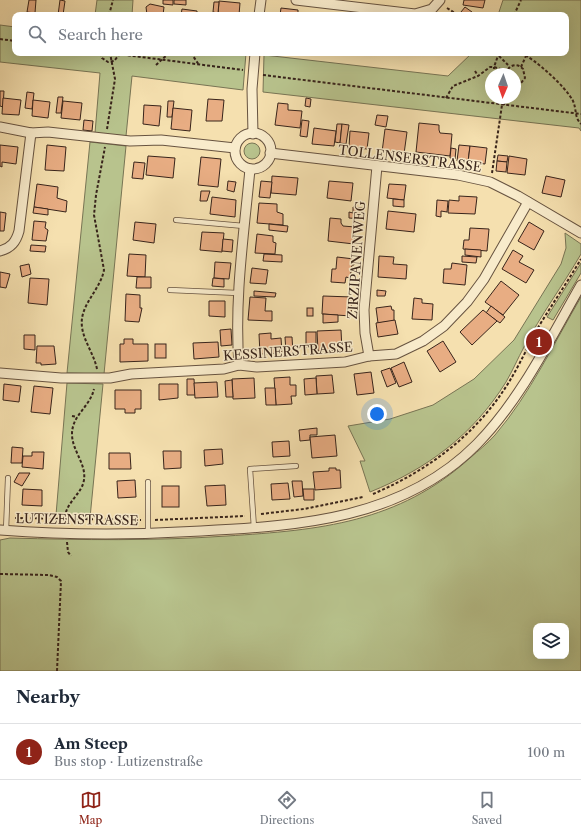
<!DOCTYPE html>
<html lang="en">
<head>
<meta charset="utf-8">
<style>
  body { margin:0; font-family:"Libre Caslon Text",serif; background:#f2f2f3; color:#1f2937 }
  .controls { position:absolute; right:12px; bottom:12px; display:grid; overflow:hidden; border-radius:8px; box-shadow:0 4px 16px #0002 }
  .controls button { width:36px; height:36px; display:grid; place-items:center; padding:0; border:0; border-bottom:1px solid #e0e1e3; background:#fff; color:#1f2937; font:20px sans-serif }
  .compass { position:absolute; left:485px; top:68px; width:36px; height:36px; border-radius:50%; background:#fff; box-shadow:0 4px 16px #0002; rotate:182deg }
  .you { position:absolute; left:377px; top:414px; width:14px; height:14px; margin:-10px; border:3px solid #fff; border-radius:50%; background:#1a73e8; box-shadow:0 0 0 6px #1a73e833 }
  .badge { display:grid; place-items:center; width:26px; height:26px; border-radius:50%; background:#8f2418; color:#fff; font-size:13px; font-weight:700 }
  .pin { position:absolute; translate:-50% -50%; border:2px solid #fff; box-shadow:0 1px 4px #0006 }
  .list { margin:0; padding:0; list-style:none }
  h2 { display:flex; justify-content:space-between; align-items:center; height:52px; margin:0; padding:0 16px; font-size:17px }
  h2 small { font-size:13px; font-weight:400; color:#747a83 }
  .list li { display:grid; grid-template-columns:26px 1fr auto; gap:12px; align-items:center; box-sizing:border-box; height:56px; padding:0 16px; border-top:1px solid #e0e1e3 }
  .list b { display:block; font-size:15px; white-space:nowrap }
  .list p { margin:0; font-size:13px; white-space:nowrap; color:#747a83 }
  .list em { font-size:13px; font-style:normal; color:#747a83 }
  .icon { flex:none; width:22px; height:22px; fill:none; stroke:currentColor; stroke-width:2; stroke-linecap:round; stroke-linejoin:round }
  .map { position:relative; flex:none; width:581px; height:671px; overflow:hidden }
  .search { position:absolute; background:#fff; box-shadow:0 4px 16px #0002; left:12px; right:12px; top:12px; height:44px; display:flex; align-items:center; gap:10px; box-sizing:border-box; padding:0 14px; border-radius:8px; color:#747a83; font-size:15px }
  .sheet { height:108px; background:#fff }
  nav { display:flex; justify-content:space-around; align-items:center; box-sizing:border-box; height:56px; border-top:1px solid #e0e1e3; background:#fff; font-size:11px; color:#747a83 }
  nav a { display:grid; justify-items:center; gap:2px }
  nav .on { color:#8f2418 }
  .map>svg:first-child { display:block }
  .green { fill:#b8c38d; stroke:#787454; fill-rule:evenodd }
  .building { fill:#e8ad83; stroke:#38241b }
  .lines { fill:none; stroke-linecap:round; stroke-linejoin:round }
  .lane-casing { stroke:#675340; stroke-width:6 }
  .street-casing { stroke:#675340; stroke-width:11 }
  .path { stroke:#38241b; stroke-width:2; stroke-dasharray:3 2; stroke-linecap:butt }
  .lane { stroke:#f8ebcb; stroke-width:4.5 }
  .street { stroke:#f8ebcb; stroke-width:9 }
  .labels { text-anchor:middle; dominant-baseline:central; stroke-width:3; stroke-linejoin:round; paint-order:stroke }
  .street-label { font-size:13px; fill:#38241b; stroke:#f8ebcb }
</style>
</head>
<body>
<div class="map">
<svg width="581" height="671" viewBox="0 0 581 671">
  <rect width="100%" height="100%" fill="#f5e0af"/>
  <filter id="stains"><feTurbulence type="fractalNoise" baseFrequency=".005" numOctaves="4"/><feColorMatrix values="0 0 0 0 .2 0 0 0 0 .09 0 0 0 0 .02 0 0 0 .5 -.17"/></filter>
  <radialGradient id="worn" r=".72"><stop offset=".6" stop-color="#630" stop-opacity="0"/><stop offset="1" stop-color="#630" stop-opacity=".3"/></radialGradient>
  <g class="green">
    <polygon points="97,0 133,0 132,15 95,15"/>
    <path d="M503,0H581V131L579,128L263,92L264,55L448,76L472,53H566V15H498ZM491,74H515V98H491Z"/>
    <polygon points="0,25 15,27 15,53 246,53 243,90 132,76 126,136 95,133 100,73 0,62"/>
    <polygon points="90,142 126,146 104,374 67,373"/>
    <circle cx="252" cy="151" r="8"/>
    <path d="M565,233L581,244V254C563,285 541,315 524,347C518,358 513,370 506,382C473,435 427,469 370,492L360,461H365L348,426L390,419L433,405L474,379L514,340L561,264L566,248Z"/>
    <polygon points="581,263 581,273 553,320 547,317"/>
    <path d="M581,297V671H0V540L10,538C83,540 155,541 227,536C320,530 398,523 470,458C478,451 488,443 495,435C530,394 554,343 581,297ZM536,626H566V656H536Z"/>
    <polygon points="67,383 103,384 90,518 56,515"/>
  </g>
  <g class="building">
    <polygon points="29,0 36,0 35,13 27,12"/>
    <polygon points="60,0 65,1 63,15 58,15"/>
    <polygon points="163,0 173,0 173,5 163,4"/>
    <polygon points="174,0 186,0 186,5 174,4"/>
    <polygon points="464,0 485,0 483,8 463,5"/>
    <polygon points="219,1 240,3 239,15 218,15"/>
    <polygon points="214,2 219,2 218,13 213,12"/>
    <polygon points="150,4 164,7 163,15 147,15 146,7"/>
    <polygon points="465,7 472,12 470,15 466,15 461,12"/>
    <polygon points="281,8 298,10 298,15 280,15"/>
    <polygon points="182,9 197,11 197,15 181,15"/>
    <polygon points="0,91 4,91 3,107 0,106"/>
    <polygon points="27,92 34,93 32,109 25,108"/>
    <polygon points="58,97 63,97 61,113 56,113"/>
    <polygon points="3,98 21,100 19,115 2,114"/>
    <polygon points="306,98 311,99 310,107 305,106"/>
    <polygon points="208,99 224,100 222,121 206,121"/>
    <polygon points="33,100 50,102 48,118 32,116"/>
    <polygon points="63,101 82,103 80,120 61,118"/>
    <polygon points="168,101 174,101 172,117 167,117"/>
    <polygon points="278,103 288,104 288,110 302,111 300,128 275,125"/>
    <polygon points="144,105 161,106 159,126 143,124"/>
    <polygon points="173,108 192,110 190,131 171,129"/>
    <polygon points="377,115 388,116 386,127 375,125"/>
    <polygon points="84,120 93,121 92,131 83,130"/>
    <polygon points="302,120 309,121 307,137 300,136"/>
    <polygon points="419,123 439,125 439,130 440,133 452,134 450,156 416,152"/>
    <polygon points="337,124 342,124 340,143 335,142"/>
    <polygon points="342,124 349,125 346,144 340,143"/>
    <polygon points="314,128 336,131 334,146 312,144"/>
    <polygon points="385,129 407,132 404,154 382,152"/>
    <polygon points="350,131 369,133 367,149 349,147"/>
    <polygon points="0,145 18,147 16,164 2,162 2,167 0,166"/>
    <polygon points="47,145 66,147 64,171 45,170"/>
    <polygon points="459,145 470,146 468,162 457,161"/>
    <polygon points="470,146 487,148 485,164 468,162"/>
    <polygon points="451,148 456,149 455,159 450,158"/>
    <polygon points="498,155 508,156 507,162 497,161"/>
    <polygon points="148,156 175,158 173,178 146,175"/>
    <polygon points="509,156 527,159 525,175 507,173"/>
    <polygon points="201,157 221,159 218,187 198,185"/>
    <polygon points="497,161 507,162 506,172 496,171"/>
    <polygon points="134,162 145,163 143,179 132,178"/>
    <polygon points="272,176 298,178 296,195 271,193"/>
    <polygon points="546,176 565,180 561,197 542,193"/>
    <polygon points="228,181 236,182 234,192 227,190"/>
    <polygon points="261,181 272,182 270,198 259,197"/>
    <polygon points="329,181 353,183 351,201 327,198"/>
    <polygon points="37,184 58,187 57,198 67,201 66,212 34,207"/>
    <polygon points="389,184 406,185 404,200 387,198"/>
    <polygon points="201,191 210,191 207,201 200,201"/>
    <polygon points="459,196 477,197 475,214 448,213 449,200 459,201"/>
    <polygon points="212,197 236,200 235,217 210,214"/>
    <polygon points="393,199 404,200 404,207 393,206"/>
    <polygon points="437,200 448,201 447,212 441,211 441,217 436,216"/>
    <polygon points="259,203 277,204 277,212 283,214 283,225 257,223"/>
    <polygon points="34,207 48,209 48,215 33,213"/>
    <polygon points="353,207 363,208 362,219 349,218 349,212 353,213"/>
    <polygon points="388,211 416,214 414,232 386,229"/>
    <polygon points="0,212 6,213 4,231 0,231"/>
    <polygon points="330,218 341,219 341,223 343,226 355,227 354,244 328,241"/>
    <polygon points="34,221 46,222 45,228 48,230 46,241 32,240"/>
    <polygon points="135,222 156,224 154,243 133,240"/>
    <polygon points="529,222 544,231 534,250 518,241"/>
    <polygon points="269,224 288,226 287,232 269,230"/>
    <polygon points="470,228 489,229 487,251 463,249 464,240 469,240"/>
    <polygon points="202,232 224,233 222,252 200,250"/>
    <polygon points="257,234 273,236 273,242 276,243 275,254 255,253"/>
    <polygon points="223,239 233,240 232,252 222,251"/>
    <polygon points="31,245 46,246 45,252 30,251"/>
    <polygon points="465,249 481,250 481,257 465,255"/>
    <polygon points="513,250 523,256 519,262 534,270 526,283 502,269"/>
    <polygon points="129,254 146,255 145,277 127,276"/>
    <polygon points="264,254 282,255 282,262 263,261"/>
    <polygon points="379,256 394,257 393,264 407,265 406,279 378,277"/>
    <polygon points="462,256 477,257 476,263 462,262"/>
    <polygon points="337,257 354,259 354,265 352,265 350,278 346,277 345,283 331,282 332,269 336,269"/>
    <polygon points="215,262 231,263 229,279 214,278"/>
    <polygon points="452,263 467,265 465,285 443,283 444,269 451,269"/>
    <polygon points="29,264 31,274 22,277 20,266"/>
    <polygon points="252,268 268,270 266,284 250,283"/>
    <polygon points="0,272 10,274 6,288 0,287"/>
    <polygon points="137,277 151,277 151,288 136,288"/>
    <polygon points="30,278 49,279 47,305 28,303"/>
    <polygon points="213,278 224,279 224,287 212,286"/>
    <polygon points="501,281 519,295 503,315 485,302"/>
    <polygon points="377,290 386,291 385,296 377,296"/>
    <polygon points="254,291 276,293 275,297 254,296"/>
    <polygon points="126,294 140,295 140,308 142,308 139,322 125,321"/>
    <polygon points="323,296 352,297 351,316 322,314"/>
    <polygon points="250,297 266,298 265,311 272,311 272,321 248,320"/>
    <polygon points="414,298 422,299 422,303 433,304 432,320 412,319"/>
    <polygon points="209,301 225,301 225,317 209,316"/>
    <polygon points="391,306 392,310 394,310 394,321 378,323 376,308"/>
    <polygon points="491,306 505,317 500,323 486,313"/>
    <rect x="307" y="308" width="6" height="8"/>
    <polygon points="483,310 497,321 472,345 460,332"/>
    <polygon points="323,314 338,315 338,322 323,323"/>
    <polygon points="395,320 398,334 378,337 376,323"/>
    <polygon points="231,329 232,345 221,346 220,330"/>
    <polygon points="341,330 342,350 318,351 317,331"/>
    <polygon points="306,332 316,332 316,346 306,347"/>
    <polygon points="271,333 271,339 281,338 282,353 260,354 259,334"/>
    <polygon points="24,335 35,335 35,350 24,349"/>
    <polygon points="285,337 292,337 293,353 286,353"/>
    <polygon points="124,339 133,339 133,344 148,344 148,361 120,362 120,344 124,344"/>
    <polygon points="443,341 456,362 440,372 427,351"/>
    <polygon points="218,342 219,357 194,359 193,343"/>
    <rect x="155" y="344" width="11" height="14"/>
    <polygon points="37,346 54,346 56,364 41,365 41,363 36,363"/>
    <polygon points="404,362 412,382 399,387 391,368"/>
    <polygon points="390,368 396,383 387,387 381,371"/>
    <polygon points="371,372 374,393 357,395 354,374"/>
    <polygon points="332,375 334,393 317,394 316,376"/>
    <polygon points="290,377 290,385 296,385 296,396 291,396 292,404 276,405 274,378"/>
    <polygon points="254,378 255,398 233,399 232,379"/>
    <polygon points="316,378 317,394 305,395 304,379"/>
    <polygon points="187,379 194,379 195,395 187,395"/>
    <polygon points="232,380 233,397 226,397 225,381"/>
    <polygon points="217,382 218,397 195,398 194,383"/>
    <polygon points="4,384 21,386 19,402 3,400"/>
    <polygon points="159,384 178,384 178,398 159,400"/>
    <polygon points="34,386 53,388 50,414 31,412"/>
    <polygon points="265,388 275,388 276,405 266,405"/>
    <polygon points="115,390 141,390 141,409 135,409 135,413 125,413 125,409 115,409"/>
    <polygon points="317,428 317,435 310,435 310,440 300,441 299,430"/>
    <polygon points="335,435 337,456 312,458 310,437"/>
    <polygon points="289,441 290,456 273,457 272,442"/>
    <polygon points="12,447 23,448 22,463 11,463"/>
    <polygon points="222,449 223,464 205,466 204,450"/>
    <polygon points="163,451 181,451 181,468 164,469"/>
    <polygon points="32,452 44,452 43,469 22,467 23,456 32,456"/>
    <polygon points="109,453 130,453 131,469 109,469"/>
    <polygon points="329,468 336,468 336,470 340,470 341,488 315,490 313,472 329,471"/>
    <polygon points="19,473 30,473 22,486 14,482"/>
    <polygon points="135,480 136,497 118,498 117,481"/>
    <polygon points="292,481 302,481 303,496 294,497"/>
    <polygon points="288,483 290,499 272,500 271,484"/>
    <polygon points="225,485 226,505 207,506 205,486"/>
    <rect x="162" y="486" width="17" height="21"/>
    <polygon points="23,489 42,490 42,506 22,505"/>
    <polygon points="303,489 314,489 314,500 304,500"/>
  </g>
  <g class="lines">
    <defs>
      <g id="lane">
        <polyline points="176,220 244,226"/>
        <polyline points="170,290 238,293"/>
        <polyline points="148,482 148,534"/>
        <polyline points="254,528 250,469 296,466"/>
        <polyline points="6,531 8,478"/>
      </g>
      <g id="street">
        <polyline points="296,0 415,14 432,9 440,0"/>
        <polyline points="259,15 261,0"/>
        <polyline points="0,127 31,133 48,132 130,141 161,140 235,148"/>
        <circle cx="253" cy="151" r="18"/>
        <polyline points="253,134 252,89 255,53"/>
        <polyline points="270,153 458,175 490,182 518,196 581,233"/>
        <path d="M0,251C11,248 16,242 19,231L31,133"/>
        <polyline points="369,356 365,333 364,310 377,166"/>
        <path d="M239,365C234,299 244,234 250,169"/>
        <polyline points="0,373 61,378 110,378 131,374 224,369 239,365 257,367 345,362 369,356 396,354 423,341 444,326 467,302 484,279 528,202"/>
        <path d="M0,530C67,535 134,535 201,531C300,526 403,519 477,444C521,399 550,339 581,285"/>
      </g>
    </defs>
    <use href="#lane" class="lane-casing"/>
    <use href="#street" class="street-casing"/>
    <g class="path">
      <polyline points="447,8 458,15"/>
      <polyline points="109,15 113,0"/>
      <polyline points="514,15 521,0"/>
      <polyline points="0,39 15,41"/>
      <polyline points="101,53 102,58 108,62 114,61 119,55"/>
      <polyline points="191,53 199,65"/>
      <polyline points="499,53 494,67 507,71"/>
      <path d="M521,53C535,59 566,87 573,101C577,110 574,117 581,124"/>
      <polyline points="499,56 508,65"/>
      <polyline points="156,65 169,53"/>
      <polyline points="521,67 526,56"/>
      <polyline points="475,71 478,76"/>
      <polyline points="494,74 494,67"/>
      <path d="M506,74C508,65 517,62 523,69L525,78L521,83L515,84"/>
      <polyline points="263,75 581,114"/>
      <polyline points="446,98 453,86 478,76 490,67 494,67"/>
      <polyline points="504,105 506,98"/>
      <polyline points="107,129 115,79 110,53 243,70"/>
      <polyline points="492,173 502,105"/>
      <path d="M97,369C94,354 84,342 82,327C79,305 100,291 104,270L94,215L96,195L105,147"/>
      <polyline points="72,416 77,417"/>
      <path d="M373,494C429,470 477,434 509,382C520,364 529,344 539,326C553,303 568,281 581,259"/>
      <polyline points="261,514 304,509 363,497"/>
      <polyline points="15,518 141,520"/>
      <polyline points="155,520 245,516"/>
      <path d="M67,522C60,509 79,496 83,484C89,466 72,452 72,434C72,415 90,407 94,389"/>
      <polyline points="67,542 68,552 71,556"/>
      <polyline points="0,574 49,575 57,577 61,581 57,671"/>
    </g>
    <use href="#lane" class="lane"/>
    <use href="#street" class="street"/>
  </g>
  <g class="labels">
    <g class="street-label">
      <text transform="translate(410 158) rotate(7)">TOLLENSERSTRASSE</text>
      <text transform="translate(356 260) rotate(-86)">ZIRZIPANENWEG</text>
      <text transform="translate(288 351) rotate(-4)">KESSINERSTRASSE</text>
      <text transform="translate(77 519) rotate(1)">LUTIZENSTRASSE</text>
    </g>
  </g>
  <rect width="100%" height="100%" filter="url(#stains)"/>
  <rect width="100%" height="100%" fill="url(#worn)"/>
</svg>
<div class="controls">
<button><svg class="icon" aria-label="layers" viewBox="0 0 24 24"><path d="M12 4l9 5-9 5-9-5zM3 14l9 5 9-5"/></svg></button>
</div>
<svg class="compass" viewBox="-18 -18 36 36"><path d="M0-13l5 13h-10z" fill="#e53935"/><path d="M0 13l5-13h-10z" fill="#747a83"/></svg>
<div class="you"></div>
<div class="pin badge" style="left:539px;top:342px">1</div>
<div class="search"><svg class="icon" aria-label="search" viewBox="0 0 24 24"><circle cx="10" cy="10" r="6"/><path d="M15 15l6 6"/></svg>Search here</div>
</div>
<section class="sheet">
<h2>Nearby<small></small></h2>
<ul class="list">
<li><span class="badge">1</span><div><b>Am Steep</b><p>Bus stop · Lutizenstraße</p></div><em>100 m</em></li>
</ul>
</section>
<nav>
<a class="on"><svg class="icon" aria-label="map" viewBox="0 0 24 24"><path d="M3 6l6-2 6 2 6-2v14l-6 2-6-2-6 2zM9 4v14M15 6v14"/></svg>Map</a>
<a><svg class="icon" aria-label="directions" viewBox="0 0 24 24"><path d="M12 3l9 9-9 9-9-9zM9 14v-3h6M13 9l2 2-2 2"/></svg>Directions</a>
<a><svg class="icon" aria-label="saved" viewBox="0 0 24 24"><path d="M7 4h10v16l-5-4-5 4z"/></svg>Saved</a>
</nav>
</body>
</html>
